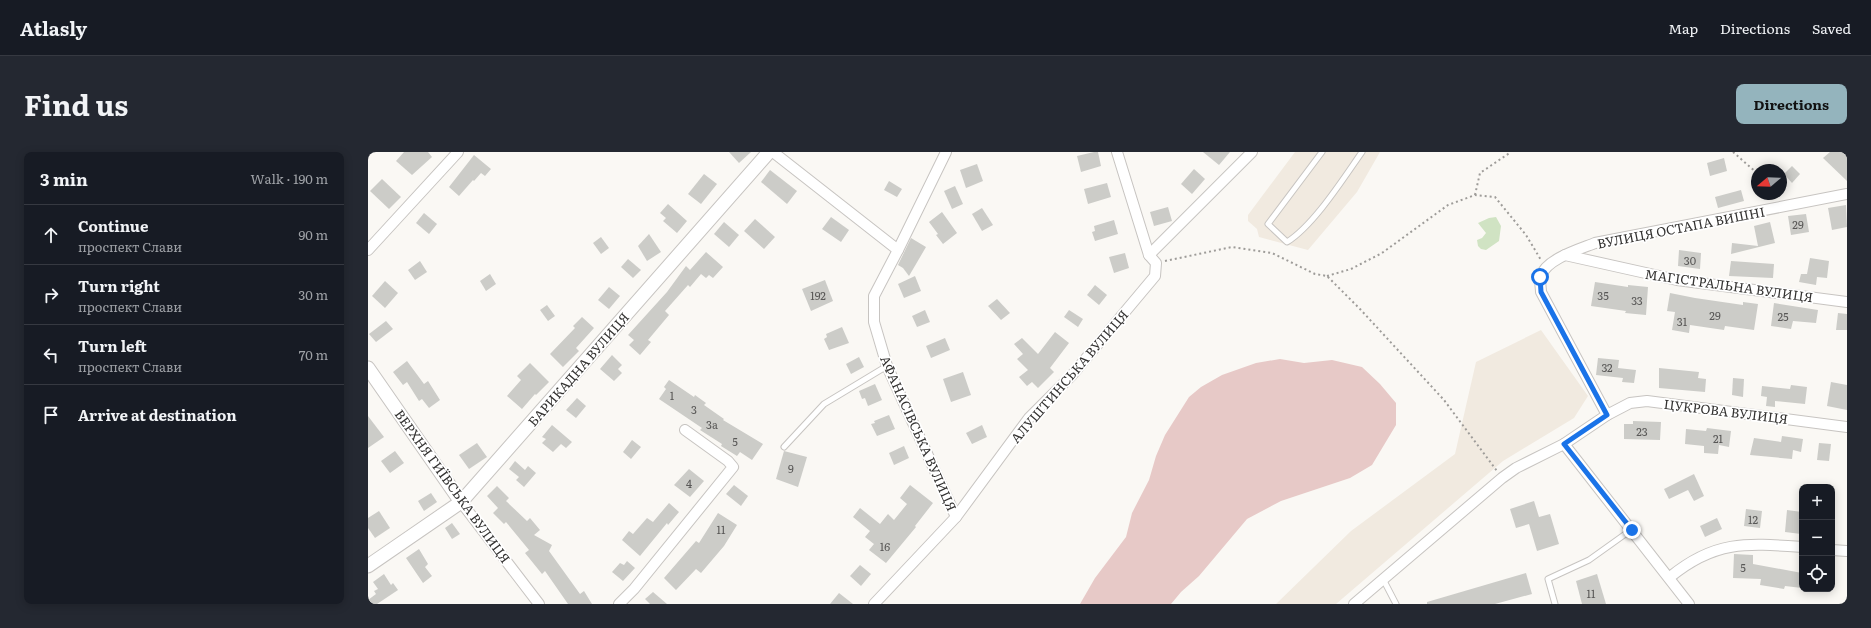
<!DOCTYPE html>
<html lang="en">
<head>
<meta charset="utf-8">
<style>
  body { margin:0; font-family:Literata,serif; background:#242831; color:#f1f3f6 }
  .controls { position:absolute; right:12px; bottom:12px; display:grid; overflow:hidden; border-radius:8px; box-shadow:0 2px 10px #0003 }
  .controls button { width:36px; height:36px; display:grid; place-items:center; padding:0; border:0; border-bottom:1px solid #363941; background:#171b24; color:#f1f3f6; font:20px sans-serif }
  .compass { position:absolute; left:1383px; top:12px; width:36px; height:36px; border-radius:50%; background:#171b24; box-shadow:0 2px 10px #0003; rotate:251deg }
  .stop { position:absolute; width:12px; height:12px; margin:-9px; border:3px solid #1a73e8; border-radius:50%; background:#fff }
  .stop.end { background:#1a73e8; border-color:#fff; box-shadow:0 1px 4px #0008 }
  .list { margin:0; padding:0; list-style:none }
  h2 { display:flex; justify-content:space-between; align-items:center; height:52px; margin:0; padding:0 16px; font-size:17px }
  h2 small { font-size:13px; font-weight:400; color:#9ea1a6 }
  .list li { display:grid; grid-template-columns:26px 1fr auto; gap:12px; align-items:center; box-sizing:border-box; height:60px; padding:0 16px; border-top:1px solid #363941 }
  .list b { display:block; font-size:15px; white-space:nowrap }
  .list p { margin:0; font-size:13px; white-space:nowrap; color:#9ea1a6 }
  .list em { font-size:13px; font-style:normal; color:#9ea1a6 }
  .icon { flex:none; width:22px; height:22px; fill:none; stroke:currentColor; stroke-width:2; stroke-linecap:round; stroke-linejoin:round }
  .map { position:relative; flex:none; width:1479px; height:452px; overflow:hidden; border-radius:8px }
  header { display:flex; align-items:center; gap:24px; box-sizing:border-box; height:56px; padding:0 20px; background:#171b24; border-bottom:1px solid #363941 }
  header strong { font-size:19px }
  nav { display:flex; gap:22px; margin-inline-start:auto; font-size:14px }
  .intro { display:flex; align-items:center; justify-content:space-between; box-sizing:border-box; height:96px; padding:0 24px }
  h1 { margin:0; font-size:28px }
  .button { padding:10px 18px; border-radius:8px; background:#94b4bd; color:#111; font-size:14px; font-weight:700 }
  main { display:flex; gap:24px; padding:0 24px }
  aside { flex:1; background:#171b24; border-radius:8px; box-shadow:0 2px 10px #0003 }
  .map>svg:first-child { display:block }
  .built { fill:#f1eae0 }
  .green { fill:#e7c9c7 }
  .water { fill:#d0e3c3 }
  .building { fill:#ccccc8 }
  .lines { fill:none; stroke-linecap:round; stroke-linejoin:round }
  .service-casing { stroke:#c7c4c1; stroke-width:7 }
  .minor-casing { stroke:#c7c4c1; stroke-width:12 }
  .tertiary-casing { stroke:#c7c4c1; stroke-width:15 }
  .path { stroke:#9e9c99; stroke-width:2; stroke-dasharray:2 3; stroke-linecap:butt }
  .service { stroke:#fff; stroke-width:5 }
  .minor { stroke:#fff; stroke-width:10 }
  .tertiary { stroke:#fff; stroke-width:13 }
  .route { stroke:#1a73e8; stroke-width:5 }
  .labels { text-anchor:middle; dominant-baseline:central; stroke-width:3.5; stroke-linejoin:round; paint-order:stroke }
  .number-label { font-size:11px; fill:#595857 }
  .street-label { font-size:13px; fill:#333231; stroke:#fff }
</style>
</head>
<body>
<header>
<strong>Atlasly</strong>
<nav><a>Map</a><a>Directions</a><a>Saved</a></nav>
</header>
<div class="intro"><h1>Find us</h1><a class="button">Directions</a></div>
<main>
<aside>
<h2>3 min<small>Walk · 190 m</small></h2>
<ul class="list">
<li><svg class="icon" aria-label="ahead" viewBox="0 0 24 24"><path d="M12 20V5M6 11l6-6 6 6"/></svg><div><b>Continue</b><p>проспект Слави</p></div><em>90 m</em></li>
<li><svg class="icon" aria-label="right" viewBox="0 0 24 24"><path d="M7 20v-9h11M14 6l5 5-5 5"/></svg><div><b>Turn right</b><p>проспект Слави</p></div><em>30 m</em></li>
<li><svg class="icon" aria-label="left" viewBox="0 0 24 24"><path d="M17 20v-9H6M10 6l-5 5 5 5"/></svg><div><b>Turn left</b><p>проспект Слави</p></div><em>70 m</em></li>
<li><svg class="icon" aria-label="arrive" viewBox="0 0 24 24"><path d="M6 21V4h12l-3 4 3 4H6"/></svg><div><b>Arrive at destination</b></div></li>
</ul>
</aside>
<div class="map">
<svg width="1479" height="452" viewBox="0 0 1479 452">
  <rect width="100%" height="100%" fill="#faf8f4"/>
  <g class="built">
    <polygon points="927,0 1012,0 989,40 940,98 891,85 889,77 880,69 880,63"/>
    <polygon points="1173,178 1220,244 1206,266 1135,309 968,452 908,452 983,379 1087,302 1108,210"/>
  </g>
  <polygon class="green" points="912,207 936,211 964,208 994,215 1012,232 1028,251 1028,273 1004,313 982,326 913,349 879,367 831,424 813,440 803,452 712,452 727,426 758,385 764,361 781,328 788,304 797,283 821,245 833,235 854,223 888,211"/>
  <polygon class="water" points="1128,65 1133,74 1131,89 1118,98 1113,97 1110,94 1109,88 1114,86 1118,81 1110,71 1121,66"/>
  <g class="building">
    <polygon points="36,0 60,0 64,5 44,23 28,9"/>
    <polygon points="361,0 383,0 371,11"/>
    <polygon points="726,0 730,0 733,14 713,20 709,4"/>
    <polygon points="835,0 862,0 851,13"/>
    <polygon points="1462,0 1479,0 1479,29 1455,6"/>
    <polygon points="106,3 123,17 117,24 113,21 106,29 105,28 91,44 81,35"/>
    <polygon points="1356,6 1359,19 1342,24 1339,11"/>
    <polygon points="609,12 615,29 598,36 592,18"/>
    <polygon points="1424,14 1432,22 1424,31 1416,22"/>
    <polygon points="826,17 837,27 824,42 813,32"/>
    <polygon points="402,18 429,39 419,52 393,30"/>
    <polygon points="336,22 349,32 333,52 320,42"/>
    <polygon points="14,27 33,45 21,57 2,39"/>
    <polygon points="521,29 534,37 529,45 516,38"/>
    <polygon points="739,31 743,45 720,52 716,37"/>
    <polygon points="587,34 595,52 584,57 576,39"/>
    <polygon points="1373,38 1376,49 1350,56 1347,45"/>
    <polygon points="300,52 319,69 309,81 295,69 298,66 292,61"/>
    <polygon points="1478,53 1479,75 1464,78 1460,56"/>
    <polygon points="800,55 804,69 786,74 782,60"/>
    <polygon points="614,56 625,73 614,79 604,62"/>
    <polygon points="574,60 589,81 575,92 568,83 570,82 561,70"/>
    <polygon points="56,61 69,72 61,82 48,71"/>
    <polygon points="1438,62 1441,80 1423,83 1420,64"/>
    <polygon points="463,65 481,78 473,90 454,77"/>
    <polygon points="387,67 407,85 396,97 376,79"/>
    <polygon points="746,68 750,82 727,89 724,80 727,79 726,74"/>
    <polygon points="356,70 371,83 361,95 346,82"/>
    <polygon points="1402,70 1407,91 1363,102 1364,91 1390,94 1386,74"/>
    <polygon points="281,82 293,100 279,109 270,94"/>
    <polygon points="233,85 241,96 233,102 225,91"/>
    <polygon points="543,86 558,95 541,124 535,116 530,113"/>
    <polygon points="1311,98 1333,101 1332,117 1310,114"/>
    <polygon points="338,100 355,115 345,126 341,123 338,126 333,122 322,135 320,133 297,159 301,163 280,188 283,190 272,203 261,193 266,188 260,183 299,140 318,114 322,118"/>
    <polygon points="757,101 761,116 746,121 741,105"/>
    <polygon points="1442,106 1461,109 1459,126 1449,125 1448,133 1431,130 1433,122 1439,122"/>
    <polygon points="260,107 273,118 265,126 253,115"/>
    <polygon points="52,109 59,120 47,128 40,118"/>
    <polygon points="1363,109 1406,112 1405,126 1361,124"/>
    <polygon points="122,122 128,132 118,139 112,129"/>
    <polygon points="547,124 553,139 536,146 530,132"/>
    <polygon points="457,128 465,149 443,159 434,137"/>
    <polygon points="17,129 30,141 17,156 4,144"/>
    <polygon points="1227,130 1260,135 1260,133 1280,135 1278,163 1257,161 1258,159 1223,154"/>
    <polygon points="727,133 739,143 731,153 719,143"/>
    <polygon points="241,135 252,144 241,157 230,148"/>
    <polygon points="1302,141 1327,146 1375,153 1375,150 1390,152 1386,178 1357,174 1356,178 1322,173 1321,181 1304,178 1307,160 1299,159"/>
    <polygon points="629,147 642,161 633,168 620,154"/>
    <polygon points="1406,151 1450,158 1448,171 1425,169 1423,177 1403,174"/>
    <polygon points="179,153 187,164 180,169 172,158"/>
    <polygon points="557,158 562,170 549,175 544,164"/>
    <polygon points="701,158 715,167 710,175 696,165"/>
    <polygon points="1470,161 1479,162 1479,178 1468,178"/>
    <polygon points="214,165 226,176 208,196 211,199 195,215 182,202 207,176 205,174"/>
    <polygon points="18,169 25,177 8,190 1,182"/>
    <polygon points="474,175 481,191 461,198 456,187 459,185 458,182"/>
    <polygon points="687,180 701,191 682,216 686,220 670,236 664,230 659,234 651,225 660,218 649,207 655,202 646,192 654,186 670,202"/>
    <polygon points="577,186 582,198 563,206 558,194"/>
    <polygon points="244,203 254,213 250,217 254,221 246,229 232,217"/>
    <polygon points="491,205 496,215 483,222 478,212"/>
    <polygon points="1230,206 1251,208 1250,216 1268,218 1266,231 1254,230 1255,226 1228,223"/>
    <polygon points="39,209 56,232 60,229 72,248 61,256 54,247 51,249 39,230 35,233 25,220"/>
    <polygon points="162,211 181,230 168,243 167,242 154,257 139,244 153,228 149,224"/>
    <polygon points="1291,216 1331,220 1330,226 1338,227 1337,240 1291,236"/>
    <polygon points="595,220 603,243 583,250 575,227"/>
    <polygon points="1365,226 1376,227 1375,245 1364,243"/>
    <polygon points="301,228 326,245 327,243 338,251 336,253 356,267 355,268 395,292 384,308 372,300 369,304 353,294 354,292 332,278 334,276 291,247 298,237 296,235"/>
    <polygon points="1463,230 1479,233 1479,258 1459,254"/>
    <polygon points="507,232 514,248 500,254 497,246 494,247 491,239"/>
    <polygon points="1423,233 1439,235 1437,252 1407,249 1407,255 1398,254 1399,245 1393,244 1394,234 1422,237"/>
    <polygon points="209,246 218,254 208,266 198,258"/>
    <polygon points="521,263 527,277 509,284 503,272 507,271 506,269"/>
    <polygon points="0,264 16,285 0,296"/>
    <polygon points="1265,269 1293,270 1292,288 1256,287 1256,272 1265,272"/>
    <polygon points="184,273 204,290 198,296 193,292 185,300 174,291 178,287 174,285"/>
    <polygon points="614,273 619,285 604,292 598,281"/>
    <polygon points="1339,276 1363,279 1361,295 1351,293 1350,302 1336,301 1336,294 1317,292 1318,277 1338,279"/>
    <polygon points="1414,284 1435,287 1433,300 1425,298 1424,307 1382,303 1386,286 1413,290"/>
    <polygon points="264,288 273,295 263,307 255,300"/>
    <polygon points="109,291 119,305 101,317 91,303"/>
    <polygon points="1451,291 1463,292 1461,309 1449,308"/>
    <polygon points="536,294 541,306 526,313 521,301"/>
    <polygon points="27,299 36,311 22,321 13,309"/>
    <polygon points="416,299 439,305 430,335 408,327"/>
    <polygon points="147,309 157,318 160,314 168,321 156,335 148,328 151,325 141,317"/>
    <polygon points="321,317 336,329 322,345 306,333"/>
    <polygon points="1326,322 1336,344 1326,349 1320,338 1301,347 1296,337"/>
    <polygon points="366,333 380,344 373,354 358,342"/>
    <polygon points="542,333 565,351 547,374 548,375 518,411 501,398 506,392 497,385 502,379 485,365 492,356 512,372 520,362 526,368 539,352 532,346"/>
    <polygon points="129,334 141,346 138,349 159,369 162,366 172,378 166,383 184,393 181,399 212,442 216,439 224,452 200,452 177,419 174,422 157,401 161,398 138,370 136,372 125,361 130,356 119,344"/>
    <polygon points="63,341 69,350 56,359 50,349"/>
    <polygon points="1166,349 1171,365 1182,362 1191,392 1169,399 1161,372 1148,376 1142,357"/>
    <polygon points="301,351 311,360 300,373 299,371 272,404 254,388 261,379 265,382 279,366 285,370"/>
    <polygon points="1378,357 1394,359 1392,376 1376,374"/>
    <polygon points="1419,358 1434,360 1433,382 1417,380"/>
    <polygon points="11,359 22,376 7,386 0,376 0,366"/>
    <polygon points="350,361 369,373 356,394 333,421 328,417 308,438 296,426 328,389 331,391"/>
    <polygon points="1349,366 1354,377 1337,385 1332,374"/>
    <polygon points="84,371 92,382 84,387 77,376"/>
    <polygon points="51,397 60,412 57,415 64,424 55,431 38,406"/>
    <polygon points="1366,402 1385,403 1385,412 1434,421 1434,436 1417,434 1416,437 1392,433 1393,427 1365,426"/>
    <polygon points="259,409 267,416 255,429 244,420 252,411 256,413"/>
    <polygon points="492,413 503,422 493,434 482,424"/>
    <polygon points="1158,421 1164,442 1127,452 1059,452 1059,450"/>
    <polygon points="16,422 23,433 25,431 30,438 9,452 0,452 0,448 8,442 6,439 10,437 5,430"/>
    <polygon points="1229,422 1238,452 1214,452 1208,429"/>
    <polygon points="285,440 299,452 282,452 277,447"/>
    <polygon points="471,441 485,452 462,452"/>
  </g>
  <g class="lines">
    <defs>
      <g id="service">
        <path d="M954,0L900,72L919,90C946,73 975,27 994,0"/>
        <polyline points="416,295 456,252 519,214"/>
        <polyline points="1015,427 1028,452"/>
        <polyline points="1187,452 1180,427 1221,408 1263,378"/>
      </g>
      <g id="minor">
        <polyline points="405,0 530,98 506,144 506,170 519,214 588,365"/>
        <polyline points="749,0 781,103"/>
        <polyline points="0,98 90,0"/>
        <polyline points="530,98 578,0"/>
        <polyline points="1197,103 1309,128 1479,150"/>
        <polyline points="1239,263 1262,251 1279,249 1479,275"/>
        <polyline points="1196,292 1321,452"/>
        <polyline points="93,350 171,452"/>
        <polyline points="1464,398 1479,399"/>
        <path d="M1302,425C1347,388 1379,391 1434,395"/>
        <polyline points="251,452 266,437 365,315 360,309 317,278"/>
        <polyline points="506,452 588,365 661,266 704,223 787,124 788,111 781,103 884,0"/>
        <path d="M986,452L1134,326L1148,316L1196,292L1239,263L1173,140C1173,135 1171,128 1173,124C1178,107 1212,97 1227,91L1479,42"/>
      </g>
      <g id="tertiary">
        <polyline points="0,216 93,350"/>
        <polyline points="0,414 93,350 401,0"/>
      </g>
    </defs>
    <use href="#service" class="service-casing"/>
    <use href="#minor" class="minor-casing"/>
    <use href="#tertiary" class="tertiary-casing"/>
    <g class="path">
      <polyline points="1365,0 1389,21"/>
      <polyline points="1107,43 1112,21 1143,0"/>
      <polyline points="797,109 864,95 904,101 947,122 959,124 992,157 1076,248 1129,319"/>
      <polyline points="959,124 983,117 1014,101 1080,53 1107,43 1127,45 1158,83 1173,108"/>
    </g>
    <use href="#service" class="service"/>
    <use href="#minor" class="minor"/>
    <use href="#tertiary" class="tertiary"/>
  </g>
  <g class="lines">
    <polyline class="route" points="1172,125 1173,140 1239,263 1196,292 1264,378"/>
  </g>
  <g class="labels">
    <g class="number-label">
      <text x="1430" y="72">29</text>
      <text x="1322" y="108">30</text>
      <text x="450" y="143">192</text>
      <text x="1235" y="143">35</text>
      <text x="1269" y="148">33</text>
      <text x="1347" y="163">29</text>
      <text x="1415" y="164">25</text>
      <text x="1314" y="169">31</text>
      <text x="1239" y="215">32</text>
      <text x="304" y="243">1</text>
      <text x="326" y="257">3</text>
      <text x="344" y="272">3а</text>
      <text x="1274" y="279">23</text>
      <text x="1350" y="286">21</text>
      <text x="367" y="289">5</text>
      <text x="423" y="316">9</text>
      <text x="321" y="331">4</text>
      <text x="1385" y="367">12</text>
      <text x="353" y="377">11</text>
      <text x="517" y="394">16</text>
      <text x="1375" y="415">5</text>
      <text x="1223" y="441">11</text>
    </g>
    <g class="street-label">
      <text transform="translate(1313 75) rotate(-11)">ВУЛИЦЯ ОСТАПА ВИШНІ</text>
      <text transform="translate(1361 133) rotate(8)">МАГІСТРАЛЬНА ВУЛИЦЯ</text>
      <text transform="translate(210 217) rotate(-49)">БАРИКАДНА ВУЛИЦЯ</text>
      <text transform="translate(701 224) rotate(-49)">АЛУШТИНСЬКА ВУЛИЦЯ</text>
      <text transform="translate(1358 259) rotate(7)">ЦУКРОВА ВУЛИЦЯ</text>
      <text transform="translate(551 281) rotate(66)">АФАНАСІВСЬКА ВУЛИЦЯ</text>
      <text transform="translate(85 334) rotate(54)">ВЕРХНЯ ГИЇВСЬКА ВУЛИЦЯ</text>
    </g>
  </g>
</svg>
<div class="controls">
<button>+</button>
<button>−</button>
<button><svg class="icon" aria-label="locate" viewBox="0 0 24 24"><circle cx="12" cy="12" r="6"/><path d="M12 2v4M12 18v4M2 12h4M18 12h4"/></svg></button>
</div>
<svg class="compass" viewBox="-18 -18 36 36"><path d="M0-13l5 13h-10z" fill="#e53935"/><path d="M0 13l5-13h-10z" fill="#9ea1a6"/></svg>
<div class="stop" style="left:1172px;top:125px"></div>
<div class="stop end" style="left:1264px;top:378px"></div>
</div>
</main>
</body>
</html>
